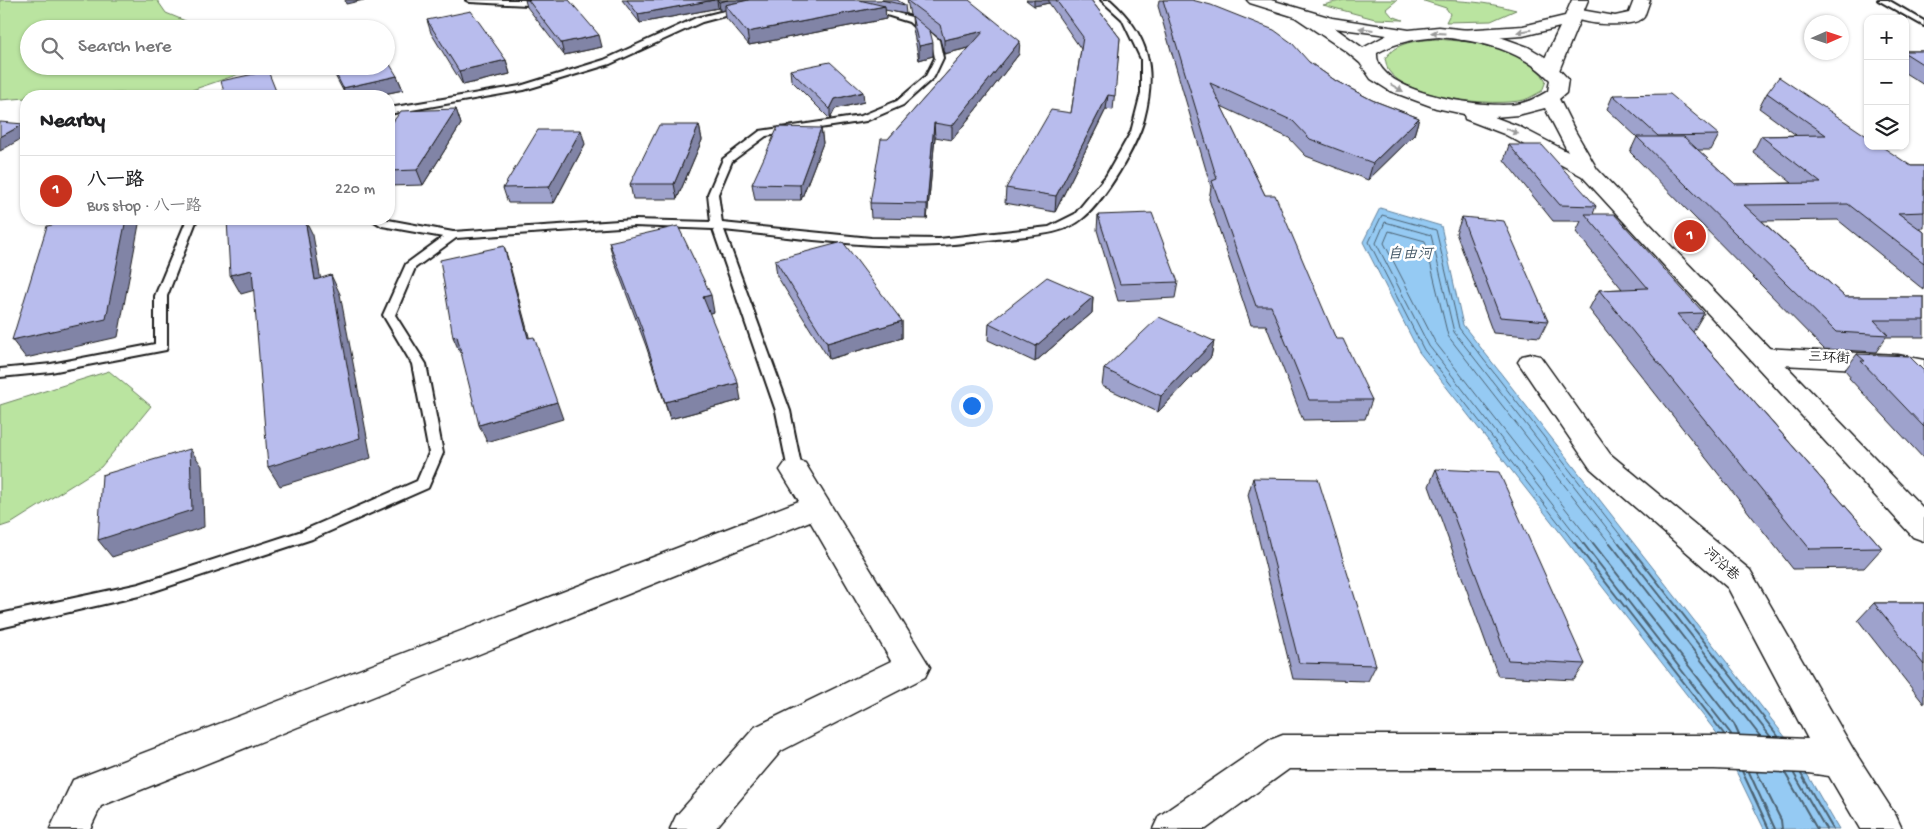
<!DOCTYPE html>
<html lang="en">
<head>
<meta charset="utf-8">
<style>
  body { margin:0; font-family:"Gochi Hand","LXGW WenKai TC",sans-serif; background:#f2f2f2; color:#202124 }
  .controls { position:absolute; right:15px; top:15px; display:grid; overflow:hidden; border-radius:10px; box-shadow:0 1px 4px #0004 }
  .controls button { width:45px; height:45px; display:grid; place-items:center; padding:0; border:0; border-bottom:1px solid #e0e0e0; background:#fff; color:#202124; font:25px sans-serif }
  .compass { position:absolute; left:1804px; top:15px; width:45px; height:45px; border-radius:50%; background:#fff; box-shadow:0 1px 4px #0004; rotate:87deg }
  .you { position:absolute; left:971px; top:405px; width:18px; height:18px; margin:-12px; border:4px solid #fff; border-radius:50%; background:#1a73e8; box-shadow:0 0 0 8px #1a73e833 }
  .badge { display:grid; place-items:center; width:32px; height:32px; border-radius:50%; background:#c8321e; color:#fff; font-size:16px; font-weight:700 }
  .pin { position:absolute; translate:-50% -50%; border:2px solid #fff; box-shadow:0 1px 5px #0006 }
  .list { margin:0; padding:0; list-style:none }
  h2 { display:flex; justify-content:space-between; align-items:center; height:65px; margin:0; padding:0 20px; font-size:21px }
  h2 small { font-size:16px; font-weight:400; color:#757577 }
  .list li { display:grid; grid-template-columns:32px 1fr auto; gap:15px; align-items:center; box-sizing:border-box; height:70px; padding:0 20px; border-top:1px solid #e0e0e0 }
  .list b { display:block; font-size:19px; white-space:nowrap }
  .list p { margin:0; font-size:16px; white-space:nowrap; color:#757577 }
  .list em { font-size:16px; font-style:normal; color:#757577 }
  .icon { flex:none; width:28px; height:28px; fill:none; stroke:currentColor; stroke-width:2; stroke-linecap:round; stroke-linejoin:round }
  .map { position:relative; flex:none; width:1924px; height:829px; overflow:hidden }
  .search { position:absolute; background:#fff; box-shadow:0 1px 4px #0004; left:20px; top:20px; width:375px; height:55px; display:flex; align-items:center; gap:12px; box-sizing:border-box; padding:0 18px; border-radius:28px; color:#757577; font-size:19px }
  .panel { position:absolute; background:#fff; box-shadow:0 1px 4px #0004; left:20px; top:90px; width:375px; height:135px; border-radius:20px }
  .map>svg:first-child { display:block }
  .green { fill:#bae4a0; stroke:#6b805e }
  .water { fill:#95caf3; stroke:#65849d }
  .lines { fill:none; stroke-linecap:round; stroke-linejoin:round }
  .shore-far1 { stroke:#4c6272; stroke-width:1 }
  .shore { stroke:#4c6272; stroke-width:2 }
  .service-casing { stroke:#1c1c1c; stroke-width:4 }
  .minor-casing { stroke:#1c1c1c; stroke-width:3 }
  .secondary-casing { stroke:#1c1c1c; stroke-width:3 }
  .primary-casing { stroke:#1c1c1c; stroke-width:3 }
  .service { fill:#fff; fill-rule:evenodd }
  .minor { fill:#fff; fill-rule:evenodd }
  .secondary { fill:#fff; fill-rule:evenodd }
  .primary { fill:#fff; fill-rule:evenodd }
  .wall { fill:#9ea2cc; stroke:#1c1c1c }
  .shaded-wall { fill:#8184a6; stroke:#1c1c1c }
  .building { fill:#b8bced; stroke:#1c1c1c }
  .oneway { fill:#999 }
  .labels { text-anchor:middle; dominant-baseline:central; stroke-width:5; stroke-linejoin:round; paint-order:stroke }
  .street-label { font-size:14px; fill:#1c1c1c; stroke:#fff }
  .water-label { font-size:15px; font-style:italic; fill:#465967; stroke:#fff }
</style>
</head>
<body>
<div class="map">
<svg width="1924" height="829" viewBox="0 0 1924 829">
  <rect width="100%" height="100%" fill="#fff"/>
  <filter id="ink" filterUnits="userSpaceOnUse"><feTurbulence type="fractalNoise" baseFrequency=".02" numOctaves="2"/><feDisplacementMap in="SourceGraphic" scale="10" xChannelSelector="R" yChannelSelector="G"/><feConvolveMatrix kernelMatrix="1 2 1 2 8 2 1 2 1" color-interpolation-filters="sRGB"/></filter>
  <g filter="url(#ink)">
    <g class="green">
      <polygon points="0,0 157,0 166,13 205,29 29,29 29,66 263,66 189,91 26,96 26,98 0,100"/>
      <polygon points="1344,0 1397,0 1386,9 1392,16 1403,20 1375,19 1323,5"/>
      <path d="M1421,0C1455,0 1484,1 1516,10L1491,21L1446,22L1450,14L1446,8Z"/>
      <path d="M1436,39C1474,42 1526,45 1546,81L1542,91C1536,94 1530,98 1524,100C1494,107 1407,99 1388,70C1387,67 1386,62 1385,59C1396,41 1417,41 1436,39Z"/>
      <polygon points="109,371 151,406 101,467 12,523 0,527 0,405"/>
    </g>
    <polygon class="water" points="1380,208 1441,226 1463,325 1786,738 1839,829 1764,829 1719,736 1419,352 1363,242"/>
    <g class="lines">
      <g class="shore-far1">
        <polyline points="1576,545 1424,350 1369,242 1382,215 1436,230 1459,328 1628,545"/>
        <polyline points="1584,545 1429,346 1376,243 1385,222 1431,235 1454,332 1620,545"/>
        <polyline points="1594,545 1435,342 1384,243 1389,231 1425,241 1448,336 1611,545"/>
      </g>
      <g class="shore">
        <polyline points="1575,543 1724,734"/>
        <polyline points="1583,543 1731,734"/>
        <polyline points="1593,543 1734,724 1739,735"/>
        <polyline points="1610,543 1760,736"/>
        <polyline points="1619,543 1770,736"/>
        <polyline points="1627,543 1778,736"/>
        <polyline points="1742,771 1769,829"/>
        <polyline points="1749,772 1775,829"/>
        <polyline points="1757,772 1781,820 1782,829"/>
        <polyline points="1785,773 1817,829"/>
        <polyline points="1794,774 1826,829"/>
        <polyline points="1801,774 1833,829"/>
      </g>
      <defs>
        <g id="service">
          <polygon points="466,0 553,0 528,5 470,2"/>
          <path d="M1101,0H1110C1149,35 1157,69 1144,119C1137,146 1105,200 1083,218C1063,235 1033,235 1007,238C985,240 962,244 939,245C868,249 795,237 724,230L790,411L802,470L800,474H790L788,470L776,411L713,229L634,226L456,238L415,268L395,315L426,364L443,453L428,488L312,539L139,596L0,628V614L139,584L302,531L417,481L429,453L412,364L383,315L406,264L443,237L382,226L371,219H383L453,232L634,220L711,222L708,194L723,159L760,131L861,116L897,101L926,76L935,58L932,43L909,22L864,8V4L915,18L939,40L943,58L934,77L903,105L866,121L766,136L732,161L718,194L722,223L871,238L939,239L1049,227L1075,214L1106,176L1131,132L1141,93V59L1122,19Z"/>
          <polygon points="1878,0 1888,0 1924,21 1924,26"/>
          <polygon points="744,6 747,6 747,10 702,22 610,64 524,90 389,114 389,108 520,86 604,60 696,18"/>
          <polygon points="187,219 197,219 167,296 167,347 166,350 51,372 0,377 0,369 51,364 155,344 155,296"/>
        </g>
        <g id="minor">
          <path d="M1634,0H1650L1644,17C1636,29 1575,25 1567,14L1575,9L1615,16L1629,13Z"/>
          <polygon points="1764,348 1898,355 1924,360 1924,376 1898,371 1764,364 1755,362 1751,356 1755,350"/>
          <polygon points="1531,354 1540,356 1610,454 1750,570 1853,749 1896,816 1902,829 1860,829 1829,776 1808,773 1714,769 1289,769 1206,829 1153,829 1159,816 1270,740 1283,735 1714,735 1808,739 1728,588 1590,468 1518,362 1522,356"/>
          <polygon points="795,460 805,463 930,667 925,677 781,751 715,829 670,829 676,816 755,727 891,661 810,521 101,806 90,829 50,829 73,780 799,501 780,470 785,463"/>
        </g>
        <path id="secondary" d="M1247,0H1271L1332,18L1409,30L1439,27L1468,30L1497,36L1528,47L1550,60L1568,79L1566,93L1559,99L1575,131L1597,169L1924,509V541L1913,537L1582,176L1504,134L1465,119L1464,114L1436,108L1390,91L1371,79L1360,63L1347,52L1295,17L1250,3ZM1335,28L1387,35L1363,48ZM1439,37C1481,41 1520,49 1550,80L1548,91C1538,97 1529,102 1517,104C1487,109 1374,94 1377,53C1398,41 1416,39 1439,37ZM1545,108L1568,152L1518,126L1494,117L1518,115Z"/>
        <polygon id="primary" points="1572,0 1588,0 1558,73 1546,73 1543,69 1545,58 1560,27 1523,36 1462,40 1456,38 1454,35 1456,32 1462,30 1523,26 1565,16"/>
      </defs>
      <use href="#service" class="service-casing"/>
      <use href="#minor" class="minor-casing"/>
      <use href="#secondary" class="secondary-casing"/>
      <use href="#primary" class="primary-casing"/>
      <use href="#service" class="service"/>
      <use href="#minor" class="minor"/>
      <use href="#secondary" class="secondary"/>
      <use href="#primary" class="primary"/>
    </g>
    <g class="wall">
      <polygon points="525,0 569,0 602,47 564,55 527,7"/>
      <polygon points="622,0 897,0 905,5 906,14 885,10 886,19 749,45 726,18 725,10 720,11 718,8 640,23"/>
      <polygon points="907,0 969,0 1019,54 952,140 935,137 927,219 871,218 870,203 888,139 969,48 944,54 940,39 930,31 933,56 919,60 913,29 912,17 910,15"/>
      <polygon points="1026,0 1091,0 1120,38 1113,110 1106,109 1055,212 1005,203 1006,188 1071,113 1081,49 1049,3 1034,6"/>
      <polygon points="1159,0 1192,0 1309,62 1336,81 1372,100 1419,118 1414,135 1368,180 1306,156 1289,138 1221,106 1336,339 1372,400 1365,419 1303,420 1266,325 1251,325 1209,199 1211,187 1158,6"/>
      <polygon points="427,20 506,60 510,74 463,85 431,33"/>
      <polygon points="1905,51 1924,51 1924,85 1905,73"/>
      <polygon points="330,66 386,66 397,76 403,90 374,96 346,96"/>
      <polygon points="790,70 864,102 835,109 830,119 791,80"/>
      <polygon points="1767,93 1911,166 1924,166 1924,228 1919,228 1924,232 1924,290 1838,220 1762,221 1845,297 1924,297 1924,337 1886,337 1876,352 1824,349 1630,152 1637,137 1607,109 1613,95 1719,135 1711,150 1698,150 1735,184 1792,183 1753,152 1761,136 1796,135 1759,108"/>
      <polygon points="456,109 461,124 423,185 389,186 389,127"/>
      <polygon points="699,125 702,140 677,199 633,199 630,184"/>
      <polygon points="821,128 823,143 801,200 755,200 752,184"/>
      <polygon points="585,144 554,203 508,203 503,188"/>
      <polygon points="1509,145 1596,206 1593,214 1704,313 1693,332 1882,548 1864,568 1793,569 1589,309 1599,290 1622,289 1576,232 1581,221 1553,221 1504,160"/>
      <polygon points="1098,215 1178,282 1175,298 1118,301 1097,230"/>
      <polygon points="1462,217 1548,321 1540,337 1493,333 1456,233"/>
      <polygon points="609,242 714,312 709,313 741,400 670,419 646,346 613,258"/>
      <polygon points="775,260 902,321 902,338 829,359 777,276"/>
      <polygon points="1093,297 1092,313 1035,362 988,340 989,323"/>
      <polygon points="1214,341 1211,357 1158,412 1102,386 1104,369"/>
      <polygon points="1857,354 1924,371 1924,459 1849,378 1850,376 1845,370"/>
      <polygon points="1436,469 1585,664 1574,680 1498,676 1429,486"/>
      <polygon points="1253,478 1376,665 1368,681 1293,679 1248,495"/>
      <polygon points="1874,603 1924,603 1924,704 1858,620"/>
    </g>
    <g class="shaded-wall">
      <polygon points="345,0 364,0 346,4"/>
      <polygon points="714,0 717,0 718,8 640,23 638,14"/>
      <polygon points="728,0 750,0 725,5 725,10 720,11 719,2"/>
      <polygon points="1034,0 1049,0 1049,3 1034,6"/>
      <polygon points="885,6 886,19 749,45 747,32"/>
      <polygon points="984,31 984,44 944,54 944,40"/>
      <polygon points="599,35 602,47 564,55 561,43"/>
      <polygon points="1020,41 1019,54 952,140 952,126"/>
      <polygon points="933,43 933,56 919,60 919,46"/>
      <polygon points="506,60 510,74 463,85 459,71"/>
      <polygon points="397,76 403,90 374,96 346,96 343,88"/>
      <polygon points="863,92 864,102 835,109 830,119 830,109 835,99"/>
      <polygon points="1108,95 1106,109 1055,212 1056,196"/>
      <polygon points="456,109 461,124 423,185 417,170"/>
      <polygon points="1419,118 1414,135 1368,180 1373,163"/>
      <polygon points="934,123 935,137 927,219 927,204"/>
      <polygon points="24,124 26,128 26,136 0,151 0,137"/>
      <polygon points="699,125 702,140 677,199 674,184"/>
      <polygon points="821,128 823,143 801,200 800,185"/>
      <polygon points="581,130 585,144 554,203 549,187"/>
      <polygon points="126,219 140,219 118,337 26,358 12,340"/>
      <polygon points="305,219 313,235 324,298 315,280"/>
      <polygon points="504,246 509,262 534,355 528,338"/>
      <polygon points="252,270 262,288 241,294 230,275"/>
      <polygon points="331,275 340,294 371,458 280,486 268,467"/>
      <polygon points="711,295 714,312 706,314 703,297"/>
      <polygon points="1093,297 1092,313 1035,362 1036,346"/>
      <polygon points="902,321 902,338 829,359 827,343"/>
      <polygon points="457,336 463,352 460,353 453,337"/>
      <polygon points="1214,341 1211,357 1158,412 1161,396"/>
      <polygon points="738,383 741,400 670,419 665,402"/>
      <polygon points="557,402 563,419 487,442 479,425"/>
      <polygon points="190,449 202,466 204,527 112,557 98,540"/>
    </g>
    <g class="building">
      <polygon points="528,0 569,0 599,35 561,43"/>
      <polygon points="627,0 714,0 638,14"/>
      <polygon points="717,0 728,0 719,2"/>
      <polygon points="749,0 859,0 885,6 747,32 725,5"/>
      <polygon points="881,0 897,0 905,5"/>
      <polygon points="909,0 969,0 1020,41 952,126 934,123 927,204 870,203 881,139 888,139 984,31 944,40 940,25 909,2"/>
      <polygon points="1056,0 1091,0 1120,38 1115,96 1108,95 1056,196 1006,188 1051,110 1071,113 1083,37"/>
      <polygon points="1163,0 1192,0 1211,5 1274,30 1292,43 1309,62 1336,81 1372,100 1419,118 1373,163 1310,139 1293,121 1210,83 1265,195 1275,195 1336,339 1343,339 1372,400 1309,400 1271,306 1256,306 1212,181 1217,179"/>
      <polygon points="471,11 506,60 459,71 427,20"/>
      <polygon points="912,16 930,31 933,43 919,46"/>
      <polygon points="1905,51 1924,51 1924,65 1905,53"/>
      <polygon points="386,58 397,76 343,88 332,66 386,66"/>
      <polygon points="830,62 863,92 835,99 830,109 790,70"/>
      <polygon points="268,71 278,96 225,96 221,81"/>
      <polygon points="1779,77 1868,137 1868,146 1881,146 1911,166 1924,166 1924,212 1898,213 1924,232 1924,263 1848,204 1744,205 1845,297 1924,297 1924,320 1874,320 1888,335 1836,332 1637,137 1684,137 1735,184 1821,183 1761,136 1826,135 1767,93"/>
      <polygon points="1670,94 1719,135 1658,136 1613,95"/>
      <polygon points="456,109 417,170 389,171 389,127 401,111"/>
      <polygon points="0,122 24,124 0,137"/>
      <polygon points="659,125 699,125 674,184 630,184"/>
      <polygon points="778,127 821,128 800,185 752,184"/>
      <polygon points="538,130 581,130 549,187 503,188"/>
      <polygon points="1509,145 1542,145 1596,206 1560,205"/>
      <polygon points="1152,213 1178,282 1120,284 1098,215"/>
      <polygon points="1585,214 1614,214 1704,313 1677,314 1882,548 1810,549 1599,290 1648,288"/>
      <polygon points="1462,217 1504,221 1548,321 1500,317"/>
      <polygon points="82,219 126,219 106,319 12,340 47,226"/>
      <polygon points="227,219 289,219 289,221 298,219 305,219 315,280 331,275 360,438 268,467 252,270 230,275"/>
      <polygon points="678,226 711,295 703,297 738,383 665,402 642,329 609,242"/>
      <polygon points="843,242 902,321 827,343 775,260"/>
      <polygon points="504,246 528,338 534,337 557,402 479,425 457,336 453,337 440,260"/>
      <polygon points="1047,277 1093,297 1036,346 989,323"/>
      <polygon points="1159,317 1214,341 1161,396 1104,369"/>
      <polygon points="1857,354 1909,356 1924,371 1924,427 1861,361 1865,361"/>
      <polygon points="190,449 192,510 98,540 102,475"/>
      <polygon points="1436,469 1499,472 1585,664 1508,660"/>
      <polygon points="1253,478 1318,479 1376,665 1299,663"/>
      <polygon points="1874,603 1924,603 1924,665"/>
    </g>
    <defs><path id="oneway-solid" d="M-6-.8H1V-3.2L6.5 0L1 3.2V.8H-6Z" transform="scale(1.25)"/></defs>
    <g class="oneway">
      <use href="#oneway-solid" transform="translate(1366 29) rotate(-173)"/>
      <use href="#oneway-solid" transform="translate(1524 31) rotate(170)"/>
      <use href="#oneway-solid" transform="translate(1438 33) rotate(-177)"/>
      <use href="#oneway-solid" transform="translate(1397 88) rotate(30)"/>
      <use href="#oneway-solid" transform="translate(1512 131) rotate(24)"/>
    </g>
  </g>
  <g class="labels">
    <g class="street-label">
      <text transform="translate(1829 359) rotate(3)">三环街</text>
      <text transform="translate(1721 565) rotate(42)">河沿巷</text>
    </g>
    <g class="water-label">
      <text x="1410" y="255">自由河</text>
    </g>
  </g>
</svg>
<div class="controls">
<button>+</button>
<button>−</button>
<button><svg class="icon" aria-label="layers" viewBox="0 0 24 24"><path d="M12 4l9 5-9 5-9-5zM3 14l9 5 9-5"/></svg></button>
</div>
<svg class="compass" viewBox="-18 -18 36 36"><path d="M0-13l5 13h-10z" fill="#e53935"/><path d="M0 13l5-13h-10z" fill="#757577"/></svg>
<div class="you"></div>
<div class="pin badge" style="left:1690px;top:236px">1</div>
<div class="search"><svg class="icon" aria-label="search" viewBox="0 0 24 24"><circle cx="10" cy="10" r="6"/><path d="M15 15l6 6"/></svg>Search here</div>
<section class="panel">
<h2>Nearby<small></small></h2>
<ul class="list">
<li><span class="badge">1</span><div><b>八一路</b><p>Bus stop · 八一路</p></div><em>220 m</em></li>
</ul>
</section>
</div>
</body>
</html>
